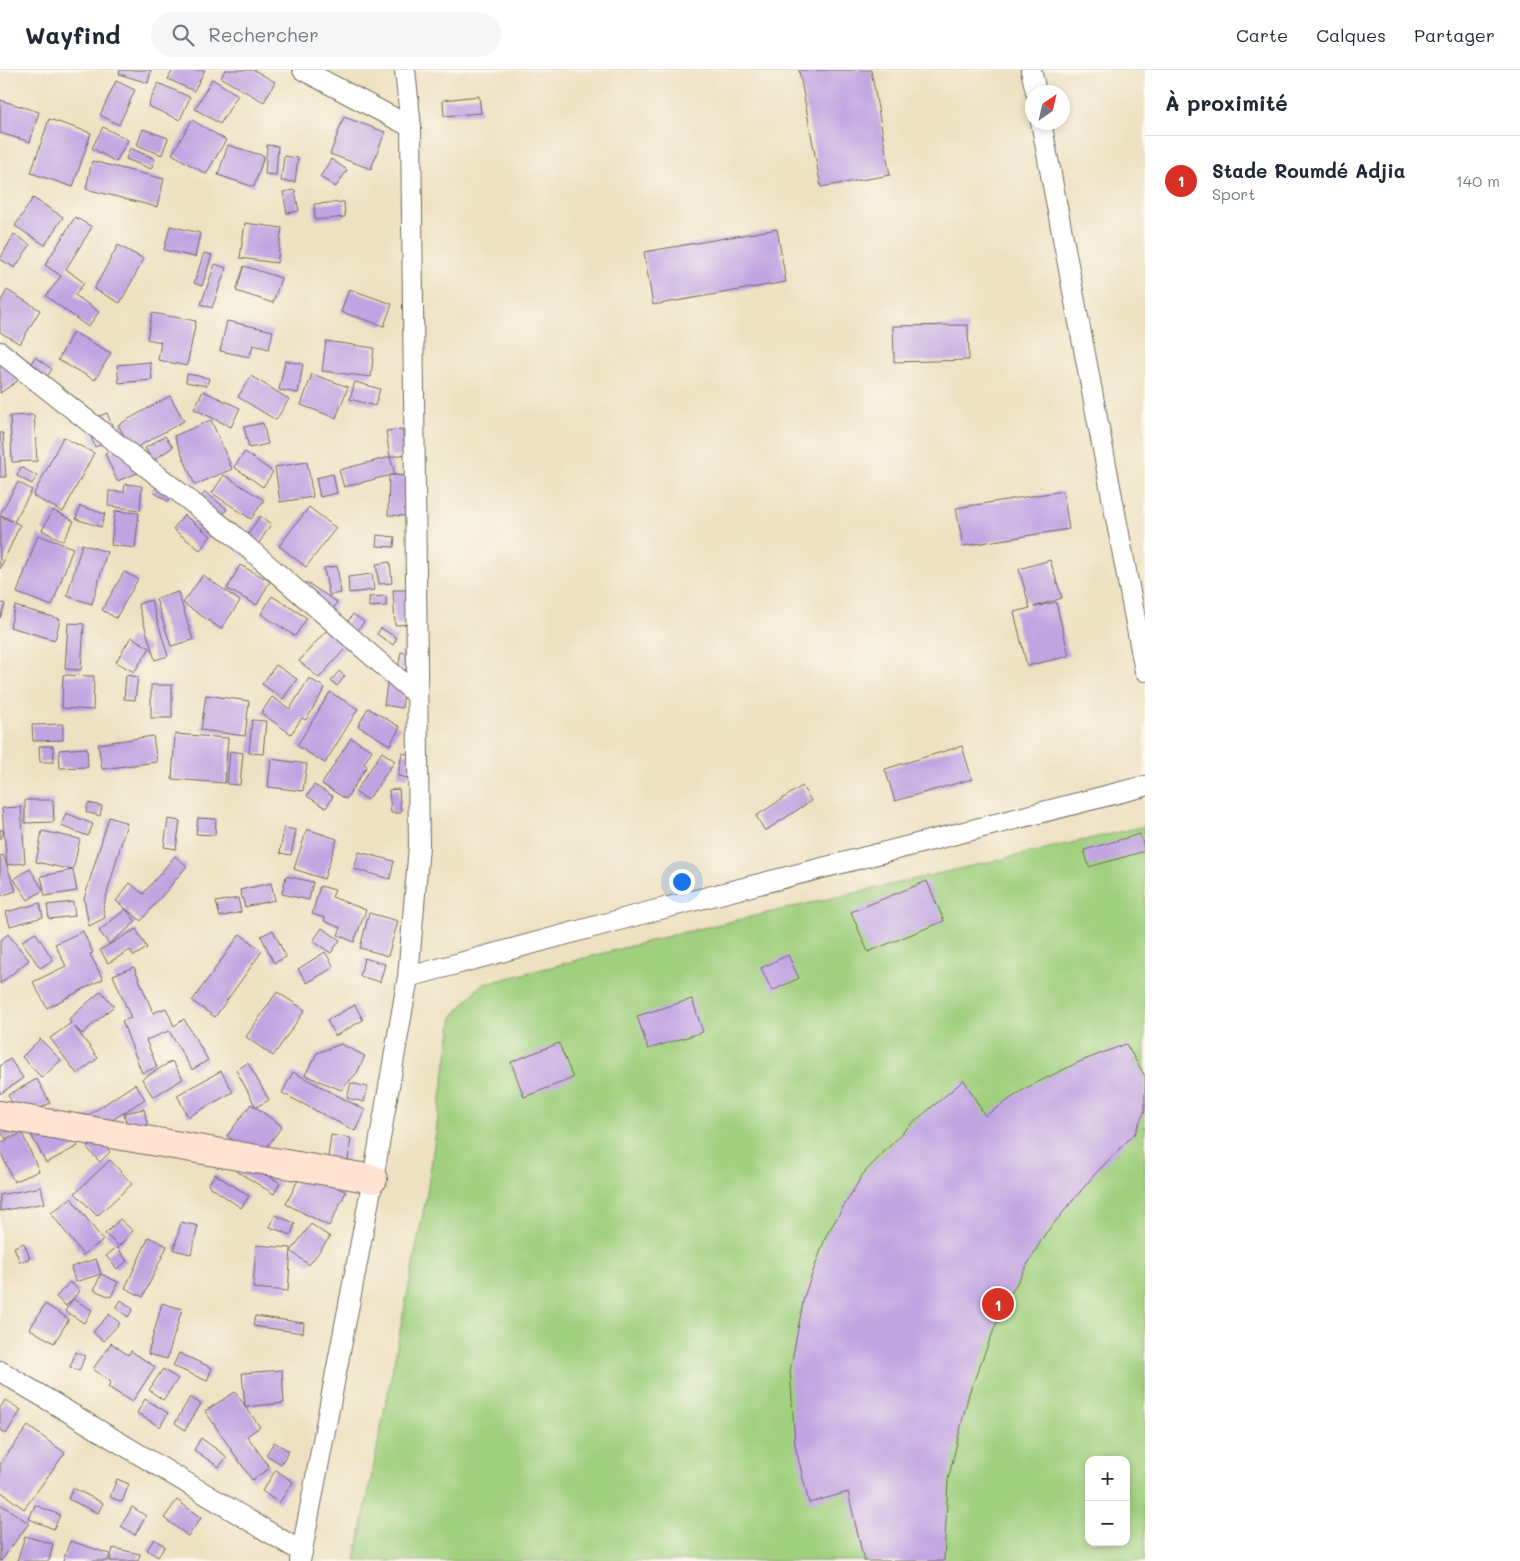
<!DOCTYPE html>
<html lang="fr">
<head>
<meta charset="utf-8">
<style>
  body { margin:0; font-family:Mali,sans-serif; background:#f6f6f7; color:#1f2937 }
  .controls { position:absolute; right:15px; bottom:15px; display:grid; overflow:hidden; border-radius:10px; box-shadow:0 2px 8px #0003 }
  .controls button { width:45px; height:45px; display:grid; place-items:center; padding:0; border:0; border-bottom:1px solid #e0e1e3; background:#fff; color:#1f2937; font:25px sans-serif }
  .compass { position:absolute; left:1025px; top:15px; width:45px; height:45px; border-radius:50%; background:#fff; box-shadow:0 2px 8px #0003; rotate:34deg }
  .you { position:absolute; left:681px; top:811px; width:18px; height:18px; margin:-12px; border:4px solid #fff; border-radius:50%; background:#1a73e8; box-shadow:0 0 0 8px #1a73e833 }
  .badge { display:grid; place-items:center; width:32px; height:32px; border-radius:50%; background:#d93025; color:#fff; font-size:16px; font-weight:700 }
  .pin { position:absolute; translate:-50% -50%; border:2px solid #fff; box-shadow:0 1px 5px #0006 }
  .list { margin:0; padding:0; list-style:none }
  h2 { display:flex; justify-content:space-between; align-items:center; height:65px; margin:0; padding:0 20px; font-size:21px }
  h2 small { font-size:16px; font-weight:400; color:#747a83 }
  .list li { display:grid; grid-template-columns:32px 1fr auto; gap:15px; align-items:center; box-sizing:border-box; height:90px; padding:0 20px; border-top:1px solid #e0e1e3 }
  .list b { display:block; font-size:19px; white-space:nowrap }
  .list p { margin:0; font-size:16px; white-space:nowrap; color:#747a83 }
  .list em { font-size:16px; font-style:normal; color:#747a83 }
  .icon { flex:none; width:28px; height:28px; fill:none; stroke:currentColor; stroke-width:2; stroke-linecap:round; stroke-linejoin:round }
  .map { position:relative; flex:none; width:1145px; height:1491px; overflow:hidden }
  header { display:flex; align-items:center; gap:30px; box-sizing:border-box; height:70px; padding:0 25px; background:#fff; border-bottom:1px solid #e0e1e3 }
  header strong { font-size:24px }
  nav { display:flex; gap:28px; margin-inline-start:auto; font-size:18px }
  .search { width:350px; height:45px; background:#f6f6f7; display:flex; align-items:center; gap:12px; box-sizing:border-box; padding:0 18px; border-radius:28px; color:#747a83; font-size:19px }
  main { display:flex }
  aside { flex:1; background:#fff }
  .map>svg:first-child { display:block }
  .green { fill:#a1d07f; stroke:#667e55; fill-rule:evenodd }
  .building { fill:#c1a3e2 }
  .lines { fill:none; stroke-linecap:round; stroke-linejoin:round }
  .street-casing { stroke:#6f6b60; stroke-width:22 }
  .secondary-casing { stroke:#6f6b60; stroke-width:30 }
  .street { stroke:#fff; stroke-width:20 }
  .secondary { stroke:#fee3d2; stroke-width:28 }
</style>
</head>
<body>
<header>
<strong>Wayfind</strong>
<div class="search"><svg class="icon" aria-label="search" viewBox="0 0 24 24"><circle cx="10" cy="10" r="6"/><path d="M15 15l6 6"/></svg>Rechercher</div>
<nav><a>Carte</a><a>Calques</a><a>Partager</a></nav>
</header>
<main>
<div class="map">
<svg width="1145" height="1491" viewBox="0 0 1145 1491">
  <rect width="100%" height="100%" fill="#fbf7ec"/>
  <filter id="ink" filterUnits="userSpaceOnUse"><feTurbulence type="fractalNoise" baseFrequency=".02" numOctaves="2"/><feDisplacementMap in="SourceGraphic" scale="10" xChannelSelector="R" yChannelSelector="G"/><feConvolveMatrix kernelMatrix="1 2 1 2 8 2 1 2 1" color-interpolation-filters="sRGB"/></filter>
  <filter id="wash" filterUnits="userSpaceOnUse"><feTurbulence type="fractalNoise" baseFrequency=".0096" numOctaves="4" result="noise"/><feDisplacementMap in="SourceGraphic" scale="20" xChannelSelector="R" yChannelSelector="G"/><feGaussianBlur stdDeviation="1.12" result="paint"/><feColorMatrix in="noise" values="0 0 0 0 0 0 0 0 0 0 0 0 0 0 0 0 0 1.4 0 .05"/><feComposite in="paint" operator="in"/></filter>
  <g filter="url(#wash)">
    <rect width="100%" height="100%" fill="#eee1c1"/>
    <path class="green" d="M1145,756V1491H355L427,1123L453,946L481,915L681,863ZM1089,1390H1126V1472H1089Z"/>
    <g id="blocks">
      <g class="building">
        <polygon points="120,0 151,0 148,13 119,4"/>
        <polygon points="173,0 205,0 194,21 168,9"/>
        <polygon points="225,0 254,0 275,12 264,32 221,8"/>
        <polygon points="799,0 871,0 890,105 821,117"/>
        <polygon points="212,9 238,25 220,54 195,39"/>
        <polygon points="116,11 135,20 119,55 100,45"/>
        <polygon points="158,13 190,27 180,50 148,36"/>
        <polygon points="479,26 481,43 444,46 443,30"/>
        <polygon points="0,30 39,42 30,72 0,63"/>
        <polygon points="344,47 385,62 371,99 330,84"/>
        <polygon points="49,49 91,63 73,117 31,103"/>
        <polygon points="192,50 226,70 206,104 172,84"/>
        <polygon points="103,57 128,70 116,92 92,78"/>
        <polygon points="143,59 168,68 162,85 137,75"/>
        <polygon points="228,75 264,86 254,117 218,105"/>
        <polygon points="267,75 278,76 276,105 265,104"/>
        <polygon points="130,78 155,89 151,99 126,89"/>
        <polygon points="284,86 298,88 295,112 281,111"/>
        <polygon points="331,89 347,100 336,117 320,107"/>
        <polygon points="92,91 164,109 157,137 86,119"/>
        <polygon points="295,120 299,141 287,143 283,122"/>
        <polygon points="33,128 63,147 45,175 15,156"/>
        <polygon points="344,132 345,147 315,150 314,134"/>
        <polygon points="75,147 92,157 66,199 84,213 75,225 99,242 88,257 46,226 61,206 45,195"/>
        <polygon points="245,153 282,158 277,193 240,188"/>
        <polygon points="170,156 200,163 195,187 164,180"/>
        <polygon points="777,159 786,212 653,235 644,182"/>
        <polygon points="14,164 30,175 15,198 0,189"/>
        <polygon points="118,175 144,189 120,233 94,219"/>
        <polygon points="204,183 212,185 202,216 194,213"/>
        <polygon points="215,194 226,198 212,238 201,234"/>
        <polygon points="244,196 281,208 273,233 236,221"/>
        <polygon points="349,219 392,234 384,256 341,242"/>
        <polygon points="7,220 40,240 20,274 0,262 0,233"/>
        <polygon points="152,243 196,251 187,296 158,290 161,272 147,269"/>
        <polygon points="227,251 273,261 269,279 253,275 250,287 220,281"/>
        <polygon points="968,255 969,290 894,292 893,256"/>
        <polygon points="73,262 111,283 95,310 58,290"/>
        <polygon points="0,271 25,306 0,323"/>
        <polygon points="326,271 374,278 371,307 322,301"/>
        <polygon points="35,287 52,299 42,314 25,303"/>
        <polygon points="285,291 303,294 298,323 279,320"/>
        <polygon points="150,292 152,310 119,313 117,295"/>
        <polygon points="187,304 209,308 207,316 186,312"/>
        <polygon points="312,304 348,317 336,348 301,335"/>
        <polygon points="251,306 289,329 276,350 238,327"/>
        <polygon points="355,312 380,319 375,336 350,329"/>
        <polygon points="203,321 240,338 231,357 194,339"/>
        <polygon points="170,326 184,351 132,380 118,355"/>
        <polygon points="107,343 117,368 95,377 85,351"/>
        <polygon points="34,345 37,391 12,392 10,346"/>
        <polygon points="211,350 232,399 195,415 174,366"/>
        <polygon points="263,353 268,374 249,378 244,357"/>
        <polygon points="402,359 406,384 390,387 386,361"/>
        <polygon points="0,363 3,363 6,407 0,407"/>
        <polygon points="165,366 173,377 153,391 145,378"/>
        <polygon points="63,367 94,383 63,442 33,426"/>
        <polygon points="127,374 138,403 117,411 105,383"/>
        <polygon points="245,382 273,402 263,417 234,397"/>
        <polygon points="390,387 395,404 344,417 339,400"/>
        <polygon points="307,392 313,427 280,432 275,397"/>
        <polygon points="21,397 37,406 32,414 17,406"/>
        <polygon points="333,404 337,423 320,427 316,408"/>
        <polygon points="224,405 264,430 251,449 212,423"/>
        <polygon points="389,405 407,406 406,446 388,445"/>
        <polygon points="18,412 32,420 14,452 20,455 0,499 0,446 12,451 0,444"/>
        <polygon points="159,413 174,422 168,431 153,422"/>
        <polygon points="125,414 142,416 140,440 108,436 109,421 124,422"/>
        <polygon points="1063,421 1069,459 963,476 956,438"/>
        <polygon points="205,422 227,439 212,460 189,442"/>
        <polygon points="80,436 105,444 101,457 76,449"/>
        <polygon points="309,437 336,458 306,497 279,476"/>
        <polygon points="53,440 74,451 63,471 42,460"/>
        <polygon points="115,441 139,443 135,478 111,475"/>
        <polygon points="184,445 211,466 200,480 173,459"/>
        <polygon points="260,446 271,454 249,489 237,481"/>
        <polygon points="38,465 73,478 52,536 17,523"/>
        <polygon points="377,465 395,467 394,477 376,476"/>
        <polygon points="82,474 107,482 92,534 67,526"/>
        <polygon points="1050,490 1062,528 1034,537 1056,532 1069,586 1027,596 1014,542 1030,538 1019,499"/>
        <polygon points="390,492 392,513 379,514 376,494"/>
        <polygon points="240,495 270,511 257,535 227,519"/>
        <polygon points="337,496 341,523 329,525 324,498"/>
        <polygon points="124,502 138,509 116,548 102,540"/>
        <polygon points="372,504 374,520 349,523 348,507"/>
        <polygon points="203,505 240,531 221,559 183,533"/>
        <polygon points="306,512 337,532 331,543 300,522"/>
        <polygon points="393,520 410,520 411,554 395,555"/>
        <polygon points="178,522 193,570 171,576 156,529"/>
        <polygon points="272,526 307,548 295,566 261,544"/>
        <polygon points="386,526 386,536 369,537 369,527"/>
        <polygon points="151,530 168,586 155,590 138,534"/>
        <polygon points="0,532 5,534 0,548"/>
        <polygon points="15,536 60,549 55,570 10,557"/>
        <polygon points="353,544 364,552 356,563 345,555"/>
        <polygon points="68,553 84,554 81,600 65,599"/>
        <polygon points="333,553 353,570 319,608 299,591"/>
        <polygon points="381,558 397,568 393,575 377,564"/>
        <polygon points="131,567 150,578 134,602 116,592"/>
        <polygon points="401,582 410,584 407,600 398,599"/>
        <polygon points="276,595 297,609 283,629 262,614"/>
        <polygon points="339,601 345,606 337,616 331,611"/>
        <polygon points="63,605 94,606 93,640 62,638"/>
        <polygon points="126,605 138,607 135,630 124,629"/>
        <polygon points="388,606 406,608 402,638 384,635"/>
        <polygon points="309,608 325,618 306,650 302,648 291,664 261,643 272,627 290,639"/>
        <rect x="151" y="615" width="21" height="33"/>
        <polygon points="330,622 358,639 325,693 297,676"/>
        <polygon points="206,625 249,631 245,666 201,660"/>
        <polygon points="368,638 400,657 390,675 358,656"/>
        <polygon points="252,650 266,651 263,684 249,683"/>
        <polygon points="63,654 63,670 33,671 32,655"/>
        <polygon points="175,664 228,668 225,713 172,709"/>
        <polygon points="153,666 157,692 102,699 98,674"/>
        <polygon points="351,668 372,680 364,694 367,696 346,729 322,714"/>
        <polygon points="39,676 53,676 54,692 40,692"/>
        <polygon points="962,676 972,709 895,731 885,699"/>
        <polygon points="87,678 88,697 60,698 59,680"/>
        <polygon points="230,681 243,683 240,715 227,714"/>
        <polygon points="382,682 395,691 368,730 355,722"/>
        <polygon points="402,683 411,685 408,708 398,706"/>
        <polygon points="271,689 307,694 303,721 268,717"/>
        <polygon points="314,715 333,726 326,738 307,726"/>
        <polygon points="802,716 811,731 765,761 756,746"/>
        <polygon points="399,719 401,743 391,743 389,720"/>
        <polygon points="25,730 53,730 54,752 25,753"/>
        <polygon points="88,733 102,736 100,746 86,742"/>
        <polygon points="21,737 25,793 7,795 4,762 0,769 0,759 4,762 2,738"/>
        <polygon points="66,743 93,754 88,766 61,756"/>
        <polygon points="109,747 127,753 103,838 105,848 89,856 84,829"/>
        <polygon points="198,748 216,749 215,765 196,764"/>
        <polygon points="168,749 180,751 176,779 164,777"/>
        <polygon points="284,758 296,760 291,785 280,783"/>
        <polygon points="307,759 337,769 324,809 294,799"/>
        <polygon points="42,761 80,769 73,800 36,792"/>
        <polygon points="1140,764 1145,781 1089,797 1084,780"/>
        <polygon points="359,782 394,791 390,809 354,799"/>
        <polygon points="3,785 16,821 0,826 0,786"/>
        <polygon points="175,786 187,796 141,851 116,831 130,813 143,824"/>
        <polygon points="30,799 43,820 28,830 14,809"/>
        <polygon points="73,800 77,821 45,826 41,806"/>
        <polygon points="286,806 313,812 309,830 282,824"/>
        <polygon points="927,811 944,851 868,882 851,842"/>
        <polygon points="271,813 275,830 245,837 240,820"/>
        <polygon points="320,816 335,820 332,827 366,840 354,872 338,865 341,858 324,851 325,848 312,844"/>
        <polygon points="238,828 241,842 220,847 216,832"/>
        <polygon points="73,832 75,846 49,849 47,835"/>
        <polygon points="40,833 43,847 10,856 6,842"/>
        <polygon points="126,839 136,852 109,874 99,861"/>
        <polygon points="369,843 398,851 388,886 360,878"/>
        <polygon points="322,858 340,870 331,883 313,871"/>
        <polygon points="136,859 147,878 134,886 130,880 108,893 100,880"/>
        <polygon points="273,860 286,887 274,893 261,866"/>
        <polygon points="83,861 93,883 90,884 103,909 47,938 33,912 66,896 55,874"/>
        <polygon points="36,863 53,890 40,898 22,871"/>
        <polygon points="8,864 29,890 0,914 0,871"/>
        <polygon points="240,864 262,881 215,947 192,931"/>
        <polygon points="325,882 334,897 307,913 298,899"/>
        <polygon points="788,885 799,908 772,921 761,898"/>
        <polygon points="364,888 385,894 380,912 360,906"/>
        <polygon points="134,897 153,943 166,938 174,956 184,949 208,990 192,1000 169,961 146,970 157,997 142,1003 122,951 131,948 113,905"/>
        <polygon points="101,921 114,936 82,964 74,956 98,988 77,1004 50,968 71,953 69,949"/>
        <polygon points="277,922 305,940 273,986 246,967"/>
        <polygon points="692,929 703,962 648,979 637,946"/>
        <polygon points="355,935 363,950 335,966 327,950"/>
        <polygon points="40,969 61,990 42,1008 22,987"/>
        <polygon points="559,973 573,1008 524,1027 511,992"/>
        <polygon points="341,974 365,986 357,1003 341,1020 305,1005 317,983"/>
        <polygon points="1126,974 1145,1006 1145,1040 1135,1063 1095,1104 1045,1164 1002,1239 969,1323 948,1410 944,1491 864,1491 848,1422 809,1433 795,1375 790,1301 804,1227 826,1166 863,1104 908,1057 964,1010 985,1046 1026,1018 1079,992"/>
        <polygon points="10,989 23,1008 0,1024 0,996"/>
        <polygon points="172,991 183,1009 153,1027 142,1009"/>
        <polygon points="248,993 269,1030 256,1037 236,1000"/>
        <polygon points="221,1001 233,1022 188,1047 177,1025"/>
        <polygon points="293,1002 365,1040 355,1061 282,1023"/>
        <polygon points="37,1009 50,1033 21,1049 8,1025"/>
        <polygon points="351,1013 368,1017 364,1032 347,1028"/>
        <polygon points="135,1014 145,1029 84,1068 75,1054"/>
        <polygon points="0,1033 20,1059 6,1069 0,1060"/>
        <polygon points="251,1034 282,1056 259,1088 227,1066"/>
        <polygon points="144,1039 151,1070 130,1074 124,1043"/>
        <polygon points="58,1040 78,1076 46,1093 27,1057"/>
        <polygon points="22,1063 39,1101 14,1112 0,1081 0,1073"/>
        <polygon points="331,1065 351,1068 347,1098 327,1095"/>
        <polygon points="98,1068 110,1082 100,1092 87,1078"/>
        <polygon points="232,1083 280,1113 274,1124 225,1094"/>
        <polygon points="110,1090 132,1114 97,1146 75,1123"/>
        <polygon points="303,1100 346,1122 329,1156 286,1134"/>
        <polygon points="215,1104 249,1126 241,1138 208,1115"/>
        <polygon points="41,1117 45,1133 0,1141 0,1125"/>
        <polygon points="71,1128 103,1170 83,1185 51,1143"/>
        <polygon points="275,1145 295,1153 291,1165 270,1157"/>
        <polygon points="120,1149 133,1161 119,1176 105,1164"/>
        <polygon points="181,1152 198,1156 191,1184 174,1180"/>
        <polygon points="311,1154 330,1167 309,1195 291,1181"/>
        <polygon points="149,1167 167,1176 143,1227 125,1218"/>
        <polygon points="24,1173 30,1188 20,1192 14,1177"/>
        <polygon points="256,1175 291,1178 288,1221 253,1218"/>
        <polygon points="117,1177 127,1191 117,1199 106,1186"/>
        <polygon points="96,1189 101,1204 75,1212 71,1197"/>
        <polygon points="101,1204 118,1212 111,1227 94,1220"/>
        <polygon points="70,1212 80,1221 66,1236 56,1227"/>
        <polygon points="73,1229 92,1240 84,1253 65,1241"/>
        <polygon points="121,1230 133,1239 128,1247 116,1238"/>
        <polygon points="162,1233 182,1239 167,1289 148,1284"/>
        <polygon points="45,1234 69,1249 54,1273 30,1259"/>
        <polygon points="109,1244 120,1253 103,1271 93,1262"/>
        <polygon points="255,1246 304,1253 303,1263 253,1256"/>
        <polygon points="111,1273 128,1285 131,1281 155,1297 132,1332 108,1317 111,1312 93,1299"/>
        <polygon points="76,1282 85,1286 79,1301 70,1297"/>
        <polygon points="179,1283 212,1298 207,1311 173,1296"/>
        <polygon points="163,1299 178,1309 163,1330 149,1320"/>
        <polygon points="282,1300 284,1333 245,1337 242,1303"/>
        <polygon points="235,1322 260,1357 247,1366 270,1398 252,1410 205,1341"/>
        <polygon points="190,1327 201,1334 185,1360 175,1353"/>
        <polygon points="145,1329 168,1343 160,1357 137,1343"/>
        <polygon points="5,1330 21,1340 6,1364 0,1360 0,1338"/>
        <polygon points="28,1356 65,1383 24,1439 0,1421 0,1394"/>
        <polygon points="201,1368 227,1387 219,1397 194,1380"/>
        <polygon points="274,1372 289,1381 281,1394 266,1385"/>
        <polygon points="276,1400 293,1412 279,1433 262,1421"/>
        <polygon points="117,1409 129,1414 122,1432 110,1427"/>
        <polygon points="73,1418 103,1433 98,1443 68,1429"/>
        <polygon points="177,1430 201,1448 188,1466 164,1448"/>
        <polygon points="0,1434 29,1453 1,1491 0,1491"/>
        <polygon points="35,1435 60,1445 54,1459 29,1449"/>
        <polygon points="132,1437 146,1446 135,1465 121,1456"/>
        <polygon points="25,1466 53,1474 49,1491 17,1491"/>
        <polygon points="154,1469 165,1476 158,1487 147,1480"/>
        <polygon points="70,1471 110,1484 108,1491 63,1491"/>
        <polygon points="113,1478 140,1484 138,1491 110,1491"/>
      </g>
    </g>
  </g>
  <g filter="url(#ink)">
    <use href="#blocks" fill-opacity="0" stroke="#6f6b60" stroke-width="1"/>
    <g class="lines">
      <defs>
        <g id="street">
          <polyline points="303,0 411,57"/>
          <polyline points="1031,0 1036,22"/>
          <polyline points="1041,52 1145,601"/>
          <polyline points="0,282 231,463 417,625"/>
          <polyline points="408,907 645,843 1145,716"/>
          <polyline points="0,1301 302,1482"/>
          <polyline points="300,1491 373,1109 408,907 419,776 411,57 405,0"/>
        </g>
        <polyline id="secondary" points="0,1045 373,1109"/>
      </defs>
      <use href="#street" class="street-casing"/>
      <use href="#secondary" class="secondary-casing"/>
      <use href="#street" class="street"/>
      <use href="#secondary" class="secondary"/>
    </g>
  </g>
</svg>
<div class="controls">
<button>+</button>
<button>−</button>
</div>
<svg class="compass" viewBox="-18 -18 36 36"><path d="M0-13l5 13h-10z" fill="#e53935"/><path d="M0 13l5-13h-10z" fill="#747a83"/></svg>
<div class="you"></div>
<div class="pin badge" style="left:998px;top:1234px">1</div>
</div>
<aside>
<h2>À proximité<small></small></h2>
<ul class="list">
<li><span class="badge">1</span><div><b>Stade Roumdé Adjia</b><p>Sport</p></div><em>140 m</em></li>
</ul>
</aside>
</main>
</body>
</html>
